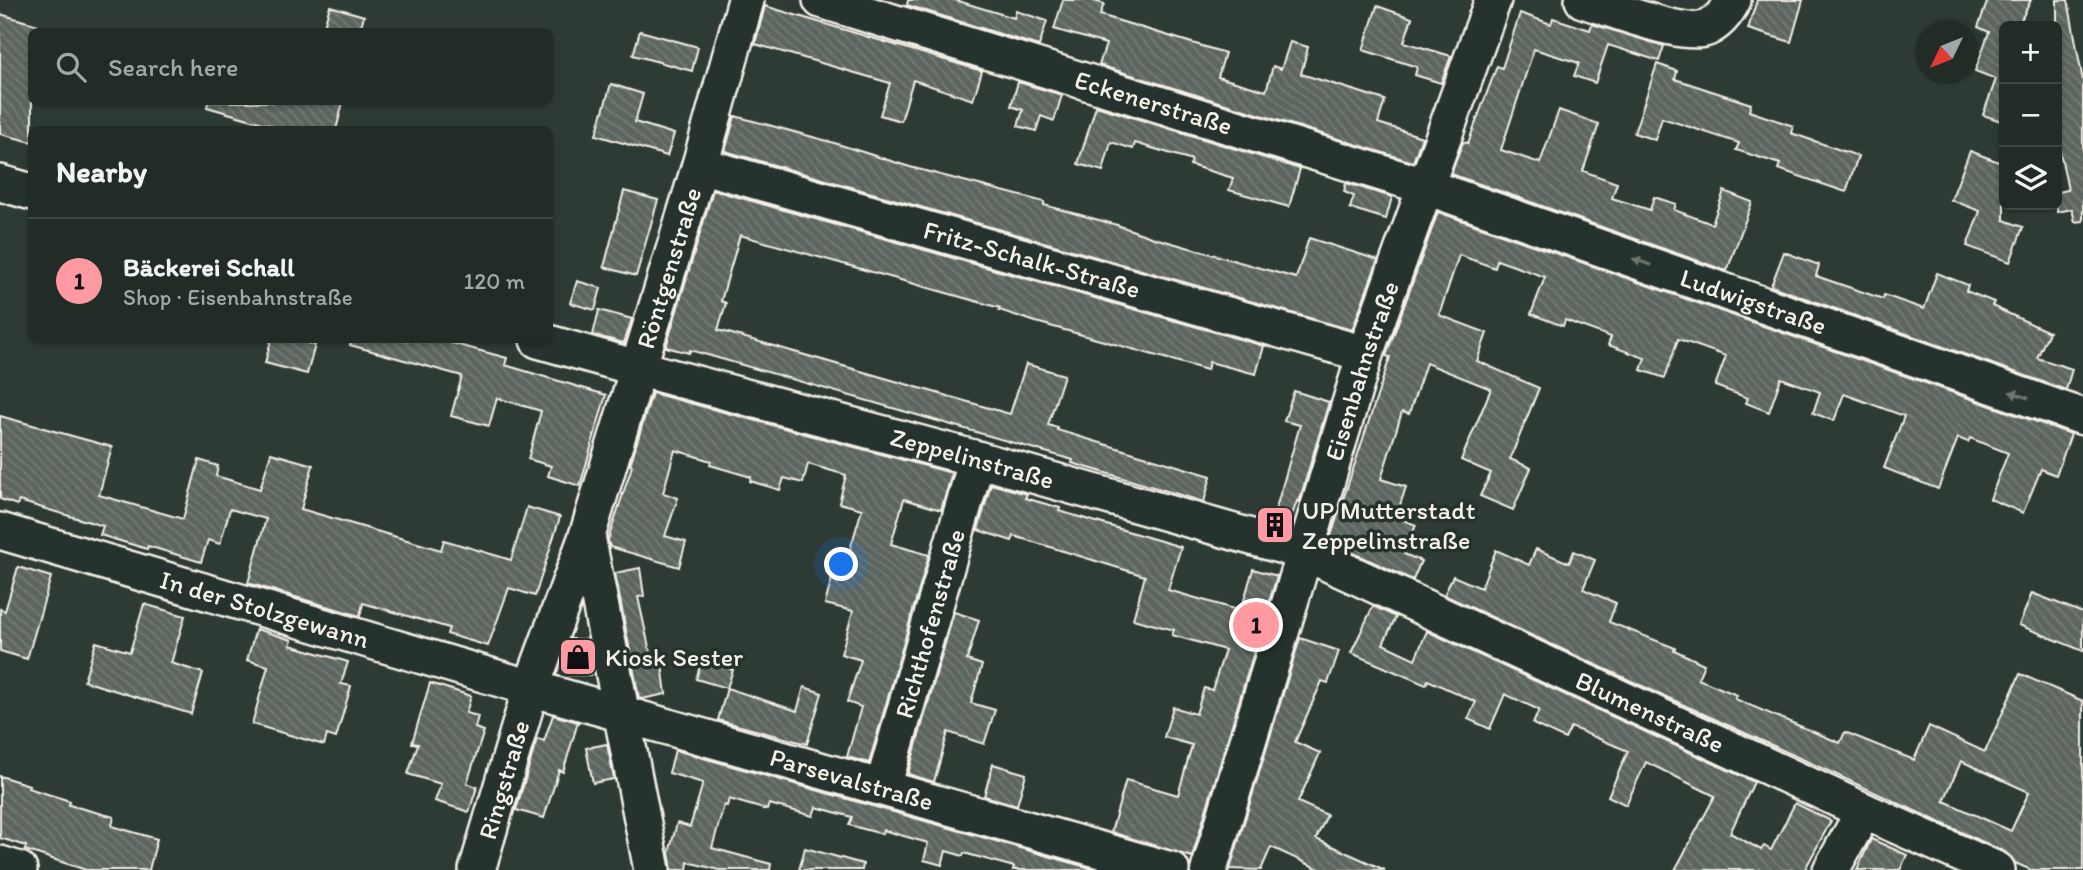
<!DOCTYPE html>
<html lang="en">
<head>
<meta charset="utf-8">
<style>
  body { margin:0; font-family:Itim,sans-serif; background:#2e3833; color:#f1f3f6 }
  .controls { position:absolute; right:21px; top:21px; display:grid; overflow:hidden; border-radius:10px; box-shadow:0 2px 5px #0004 }
  .controls button { width:63px; height:63px; display:grid; place-items:center; padding:0; border:0; border-bottom:2px solid #3f4844; background:#222c27; color:#f1f3f6; font:35px sans-serif }
  .compass { position:absolute; left:1915px; top:21px; width:63px; height:63px; border-radius:50%; background:#222c27; box-shadow:0 2px 5px #0004; rotate:227deg }
  .you { position:absolute; left:842px; top:565px; width:24px; height:24px; margin:-18px; border:5px solid #fff; border-radius:50%; background:#1a73e8; box-shadow:0 0 0 10px #1a73e833 }
  .badge { display:grid; place-items:center; width:46px; height:46px; border-radius:50%; background:#ff9aa2; color:#111; font-size:23px; font-weight:700 }
  .pin { position:absolute; translate:-50% -50%; border:4px solid #fff; box-shadow:0 2px 7px #0006 }
  .list { margin:0; padding:0; list-style:none }
  h2 { display:flex; justify-content:space-between; align-items:center; height:91px; margin:0; padding:0 28px; font-size:30px }
  h2 small { font-size:23px; font-weight:400; color:#a2a7a7 }
  .list li { display:grid; grid-template-columns:46px 1fr auto; gap:21px; align-items:center; box-sizing:border-box; height:126px; padding:0 28px; border-top:2px solid #3f4844 }
  .list b { display:block; font-size:26px; white-space:nowrap }
  .list p { margin:0; font-size:23px; white-space:nowrap; color:#a2a7a7 }
  .list em { font-size:23px; font-style:normal; color:#a2a7a7 }
  .icon { flex:none; width:38px; height:38px; fill:none; stroke:currentColor; stroke-width:2; stroke-linecap:round; stroke-linejoin:round }
  .map { position:relative; flex:none; width:2083px; height:870px; overflow:hidden }
  .search { position:absolute; background:#222c27; box-shadow:0 2px 5px #0004; left:28px; top:28px; width:525px; height:77px; display:flex; align-items:center; gap:18px; box-sizing:border-box; padding:0 24px; border-radius:10px; color:#a2a7a7; font-size:26px }
  .panel { position:absolute; background:#222c27; box-shadow:0 2px 5px #0004; left:28px; top:126px; width:525px; height:217px; border-radius:10px }
  .map>svg:first-child { display:block }
  .building { fill:url(#building-back-hatch); stroke:#f4f1e8; stroke-width:2; fill-rule:evenodd }
  .lines { fill:none; stroke-linecap:round; stroke-linejoin:round }
  .minor-casing { stroke:#f4f1e8; stroke-width:40 }
  .minor { stroke:#26332d; stroke-width:35 }
  .oneway { fill:#6e766e }
  .labels { text-anchor:middle; dominant-baseline:central; stroke-width:7; stroke-linejoin:round; paint-order:stroke }
  .street-label { font-size:26px; fill:#f4f1e8; stroke:#26332d }
  .poi-label { font-size:26px; fill:#f4f1e8; stroke:#26332d; text-anchor:start }
</style>
</head>
<body>
<div class="map">
<svg width="2083" height="870" viewBox="0 0 2083 870">
  <defs>
    <pattern id="building-back-hatch" width="6" height="6" patternUnits="userSpaceOnUse" patternTransform="scale(1.75)"><rect width="6" height="6" fill="#5c655e"/><path d="M-1 5l2 2M0 0l6 6M5-1l2 2" fill="none" stroke="#747c75"/></pattern>
  </defs>
  <rect width="100%" height="100%" fill="#2e3b34"/>
  <filter id="ink" filterUnits="userSpaceOnUse"><feTurbulence type="fractalNoise" baseFrequency=".0143" numOctaves="2"/><feDisplacementMap in="SourceGraphic" scale="14" xChannelSelector="R" yChannelSelector="G"/><feConvolveMatrix kernelMatrix="1 2 1 2 8 2 1 2 1" color-interpolation-filters="sRGB"/></filter>
  <g filter="url(#ink)">
    <g class="building">
      <polygon points="908,0 955,0 1014,18 1016,11 1047,21 1039,46 907,5"/>
      <polygon points="1063,0 1091,0 1104,4 1100,15 1225,53 1218,77 1266,91 1273,66 1281,69 1290,42 1308,47 1301,74 1385,100 1378,123 1422,137 1413,162 1099,65 1106,44 1054,29"/>
      <polygon points="1757,0 1803,0 1791,42 1748,29"/>
      <polygon points="1988,0 2031,0 2018,26 2004,26 2004,122 1983,115 1996,79 1975,71 1989,32 1978,27"/>
      <polygon points="2057,0 2068,0 2083,81 2083,221 2075,222 2072,209 2057,212 2057,192 2068,190 2057,137"/>
      <polygon points="330,6 364,16 359,32 322,32"/>
      <polygon points="765,6 982,71 973,100 913,80 901,121 880,115 890,83 755,44"/>
      <polygon points="1377,6 1412,18 1404,42 1451,56 1441,83 1415,75 1417,67 1363,50"/>
      <polygon points="1520,13 1551,24 1553,18 1590,30 1592,24 1664,46 1659,61 1608,45 1595,83 1574,76 1579,63 1534,49 1501,150 1540,163 1559,110 1599,124 1583,171 1617,183 1612,198 1650,210 1654,197 1676,204 1674,210 1712,224 1724,191 1752,202 1727,271 1451,174 1463,142 1468,143 1497,66 1502,68"/>
      <polygon points="0,14 38,25 36,32 32,32 32,142 0,134"/>
      <polygon points="640,31 698,47 692,71 633,55"/>
      <polygon points="1657,64 1677,71 1675,79 1751,104 1749,111 1793,126 1791,133 1858,156 1846,192 1778,169 1780,164 1736,150 1739,143 1662,118 1655,140 1634,133"/>
      <polygon points="1018,82 1062,95 1054,121 1041,116 1036,131 1018,126 1023,110 1011,106"/>
      <polygon points="611,84 643,94 635,122 674,134 667,156 596,135"/>
      <polygon points="208,102 343,102 336,130 287,130 207,107"/>
      <polygon points="1096,106 1300,169 1289,207 1229,190 1233,178 1190,165 1192,160 1135,143 1133,149 1111,142 1103,171 1078,164"/>
      <polygon points="735,116 831,142 910,167 1044,202 1044,205 1117,225 1151,237 1296,278 1309,238 1378,260 1352,330 725,151"/>
      <polygon points="1970,151 2004,164 2004,220 2023,227 2010,262 1967,246 1980,211 1951,200"/>
      <polygon points="1346,183 1392,197 1386,219 1350,208 1354,196 1344,192"/>
      <polygon points="713,190 1264,346 1256,374 1209,362 1207,370 1036,322 999,310 1000,308 740,235 721,301 726,303 718,330 1010,414 1026,364 1064,375 1048,425 1058,428 1057,430 1211,476 1204,502 1072,463 1073,460 917,415 690,350 689,353 666,347"/>
      <polygon points="624,191 658,200 636,276 604,267"/>
      <polygon points="1438,212 2071,434 2056,475 2041,469 2023,513 1990,499 2008,453 1970,438 1968,442 1958,438 1938,489 1884,468 1904,416 1844,394 1834,421 1813,413 1820,392 1781,378 1769,412 1746,403 1748,398 1715,386 1726,356 1678,339 1665,378 1641,370 1645,358 1608,345 1611,337 1565,320 1563,326 1531,314 1545,277 1497,260 1495,268 1459,255 1439,315 1487,333 1477,361 1539,388 1510,459 1531,468 1513,510 1480,496 1491,473 1461,460 1491,389 1426,363 1409,414 1402,412 1381,479 1406,487 1396,517 1416,525 1404,554 1421,561 1413,580 1329,542 1390,357 1386,356"/>
      <polygon points="1784,252 1819,265 1816,276 1883,299 1884,295 1924,309 1937,273 1968,285 1966,291 1994,302 1992,306 2049,332 2037,358 2072,369 2066,390 1771,286"/>
      <polygon points="577,281 601,288 595,310 570,303"/>
      <polygon points="599,310 632,319 624,343 593,335"/>
      <polygon points="271,340 296,340 315,345 307,374 265,363"/>
      <polygon points="351,340 440,340 507,358 505,365 606,395 580,486 548,476 551,466 528,459 541,411 497,398 489,426 451,416 462,376 350,345"/>
      <polygon points="1294,391 1329,402 1299,502 1297,501 1288,527 1272,522 1300,425 1284,421"/>
      <polygon points="652,393 952,473 941,510 904,499 891,544 929,555 869,763 847,757 861,707 847,702 861,660 841,654 853,611 825,604 835,567 844,570 862,509 839,503 846,475 808,464 803,483 784,478 780,490 750,481 751,477 710,465 711,461 675,450 663,493 678,498 665,536 686,542 679,567 610,547 608,540 632,466 630,465"/>
      <polygon points="0,416 112,447 99,495 183,519 199,460 218,466 216,476 260,489 271,453 313,465 301,509 441,550 444,540 511,560 527,507 560,517 535,596 509,588 488,646 447,634 449,628 363,603 360,616 248,583 266,519 230,509 220,544 208,540 201,562 148,546 147,549 100,535 103,526 19,501 17,505 0,499"/>
      <polygon points="991,484 1027,494 1025,498 1060,508 1059,511 1181,547 1168,590 1241,611 1253,569 1277,576 1192,857 1111,832 1126,780 1178,795 1192,745 1164,737 1173,707 1196,714 1204,688 1212,690 1225,650 1172,635 1174,630 1133,619 1145,576 1014,536 1012,541 978,530"/>
      <path d="M1536,549L1569,563L1574,551L1595,560L1583,589L1616,603L1609,622L1675,648L1674,650L1704,664L1698,679L1737,695L1735,699L1840,743L1845,732L1914,760L1929,726L1985,752L2020,674L2083,701V870H2031L2015,863L2005,852L1444,595L1453,576L1481,588L1496,550L1529,565ZM1961,761L2029,792L2011,831L1944,801Z"/>
      <polygon points="18,567 51,577 27,659 0,651 0,609 5,611"/>
      <polygon points="640,568 644,596 638,597 653,666 662,664 666,694 642,699 639,698 615,573"/>
      <polygon points="2032,593 2083,613 2083,651 2019,625"/>
      <polygon points="144,604 185,616 171,663 203,673 191,714 84,681 96,642 130,652"/>
      <polygon points="1373,606 1396,617 1383,644 1415,659 1427,631 1754,782 1730,833 1761,850 1764,846 1771,850 1795,803 1831,821 1805,869 1807,870 1675,870 1715,796 1646,762 1626,805 1608,796 1628,751 1571,727 1565,739 1533,724 1539,710 1505,694 1490,729 1468,719 1476,702 1428,680 1426,685 1351,653"/>
      <polygon points="954,612 979,620 967,660 982,665 971,703 995,710 984,744 948,732 934,782 908,774"/>
      <polygon points="256,629 292,640 290,645 348,662 341,684 351,686 336,738 327,735 324,745 252,724 268,666 247,660"/>
      <polygon points="1300,638 1339,651 1328,683 1322,681 1295,742 1320,753 1298,802 1327,815 1316,839 1385,870 1321,870 1271,847 1261,870 1230,869"/>
      <polygon points="570,639 587,639 590,675 568,675 567,648"/>
      <polygon points="702,660 733,670 727,688 696,679"/>
      <polygon points="430,683 471,696 466,713 478,716 475,728 484,731 467,783 477,787 469,812 435,801 441,784 408,774 418,744 412,743"/>
      <polygon points="804,687 822,693 807,744 718,720 727,688 797,711"/>
      <polygon points="553,715 578,722 563,772 559,770 544,818 516,810 537,739 544,741"/>
      <polygon points="607,744 614,779 593,783 586,748"/>
      <polygon points="675,750 1097,870 1013,870 1014,867 964,853 963,856 946,851 942,865 924,860 928,843 883,830 882,834 849,825 852,817 816,807 813,816 769,804 767,810 729,799 727,806 724,805 712,848 771,864 770,870 719,870 688,862 687,870 672,870 669,853 677,823 690,827 703,783 669,773"/>
      <polygon points="993,764 1026,774 1017,805 984,796"/>
      <polygon points="0,776 29,785 28,788 70,801 69,805 114,817 112,826 157,839 149,870 86,870 25,850 26,846 0,838"/>
      <polygon points="1871,839 1907,855 1900,870 1857,870"/>
      <polygon points="805,848 863,864 862,870 799,870"/>
    </g>
    <g class="lines">
      <defs>
        <g id="minor">
          <path id="s1" d="M821,0L1424,186L2083,417"/>
          <path d="M1583,0C1609,8 1685,38 1707,28C1720,22 1727,12 1733,0"/>
          <path id="s2" d="M700,165L1365,354"/>
          <polyline points="0,183 32,192"/>
          <path id="s3" d="M538,340L637,368L977,459L1304,552L1864,811L1997,870"/>
          <path id="s4" d="M0,531L531,688L1171,870"/>
          <polyline points="587,536 652,870"/>
          <path id="s5" d="M883,787L977,459"/>
          <polyline points="0,864 19,870"/>
          <path id="s6" d="M477,870L531,688L587,536L700,165L746,0"/>
          <path id="s7" d="M1209,870L1365,354L1493,0"/>
          <polyline points="1831,870 1864,811"/>
        </g>
      </defs>
      <use href="#minor" class="minor-casing"/>
      <use href="#minor" class="minor"/>
    </g>
    <defs><path id="oneway-solid" d="M-6-.8H1V-3.2L6.5 0L1 3.2V.8H-6Z" transform="scale(1.75)"/></defs>
    <g class="oneway">
      <use href="#oneway-solid" transform="translate(1642 262) rotate(-161)"/>
      <use href="#oneway-solid" transform="translate(2019 395) rotate(-161)"/>
    </g>
  </g>
  <defs>
    <symbol id="building-square" viewBox="-11 -11 22 22"><rect x="-9" y="-9" width="18" height="18" rx="4" fill="#ff9aa2" stroke="#26332d"/><path d="M-4-6H4V6H1V3H-1V6H-4ZM-2.5-4.3h1.7v1.8h-1.7ZM.8-4.3h1.7v1.8H.8ZM-2.5-1h1.7V.8h-1.7ZM.8-1h1.7V.8H.8Z" fill="#111"/></symbol>
    <symbol id="shop-square" viewBox="-11 -11 22 22"><rect x="-9" y="-9" width="18" height="18" rx="4" fill="#ff9aa2" stroke="#26332d"/><path d="M-5-2.5h2.3a2.7 3.5 0 0 1 5.4 0H5L5.5 6h-11ZM-1.5-2.5h3a1.5 2.3 0 0 0-3 0Z" fill="#111"/></symbol>
  </defs>
  <g fill-rule="evenodd">
    <use href="#building-square" x="1253" y="503" width="44" height="44"/>
    <use href="#shop-square" x="556" y="635" width="44" height="44"/>
  </g>
  <g class="labels">
    <g class="street-label">
      <text stroke="none"><textPath href="#s1" startOffset="348">Eckenerstraße</textPath></text>
      <text stroke="none"><textPath href="#s2" startOffset="345">Fritz-Schalk-Straße</textPath></text>
      <text stroke="none"><textPath href="#s6" startOffset="632">Röntgenstraße</textPath></text>
      <text stroke="none"><textPath href="#s1" startOffset="980">Ludwigstraße</textPath></text>
      <text stroke="none"><textPath href="#s7" startOffset="522">Eisenbahnstraße</textPath></text>
      <text stroke="none"><textPath href="#s3" startOffset="450">Zeppelinstraße</textPath></text>
      <text stroke="none"><textPath href="#s4" startOffset="276">In der Stolzgewann</textPath></text>
      <text stroke="none"><textPath href="#s5" startOffset="170">Richthofenstraße</textPath></text>
      <text stroke="none"><textPath href="#s3" startOffset="1176">Blumenstraße</textPath></text>
      <text stroke="none"><textPath href="#s6" startOffset="94">Ringstraße</textPath></text>
      <text stroke="none"><textPath href="#s4" startOffset="887">Parsevalstraße</textPath></text>
    </g>
    <g class="poi-label">
      <text x="1302" y="510">UP Mutterstadt<tspan x="1302" dy="30">Zeppelinstraße</tspan></text>
      <text x="605" y="657">Kiosk Sester</text>
    </g>
  </g>
</svg>
<div class="controls">
<button>+</button>
<button>−</button>
<button><svg class="icon" aria-label="layers" viewBox="0 0 24 24"><path d="M12 4l9 5-9 5-9-5zM3 14l9 5 9-5"/></svg></button>
</div>
<svg class="compass" viewBox="-18 -18 36 36"><path d="M0-13l5 13h-10z" fill="#e53935"/><path d="M0 13l5-13h-10z" fill="#a2a7a7"/></svg>
<div class="you"></div>
<div class="pin badge" style="left:1256px;top:625px">1</div>
<div class="search"><svg class="icon" aria-label="search" viewBox="0 0 24 24"><circle cx="10" cy="10" r="6"/><path d="M15 15l6 6"/></svg>Search here</div>
<section class="panel">
<h2>Nearby<small></small></h2>
<ul class="list">
<li><span class="badge">1</span><div><b>Bäckerei Schall</b><p>Shop · Eisenbahnstraße</p></div><em>120 m</em></li>
</ul>
</section>
</div>
</body>
</html>
